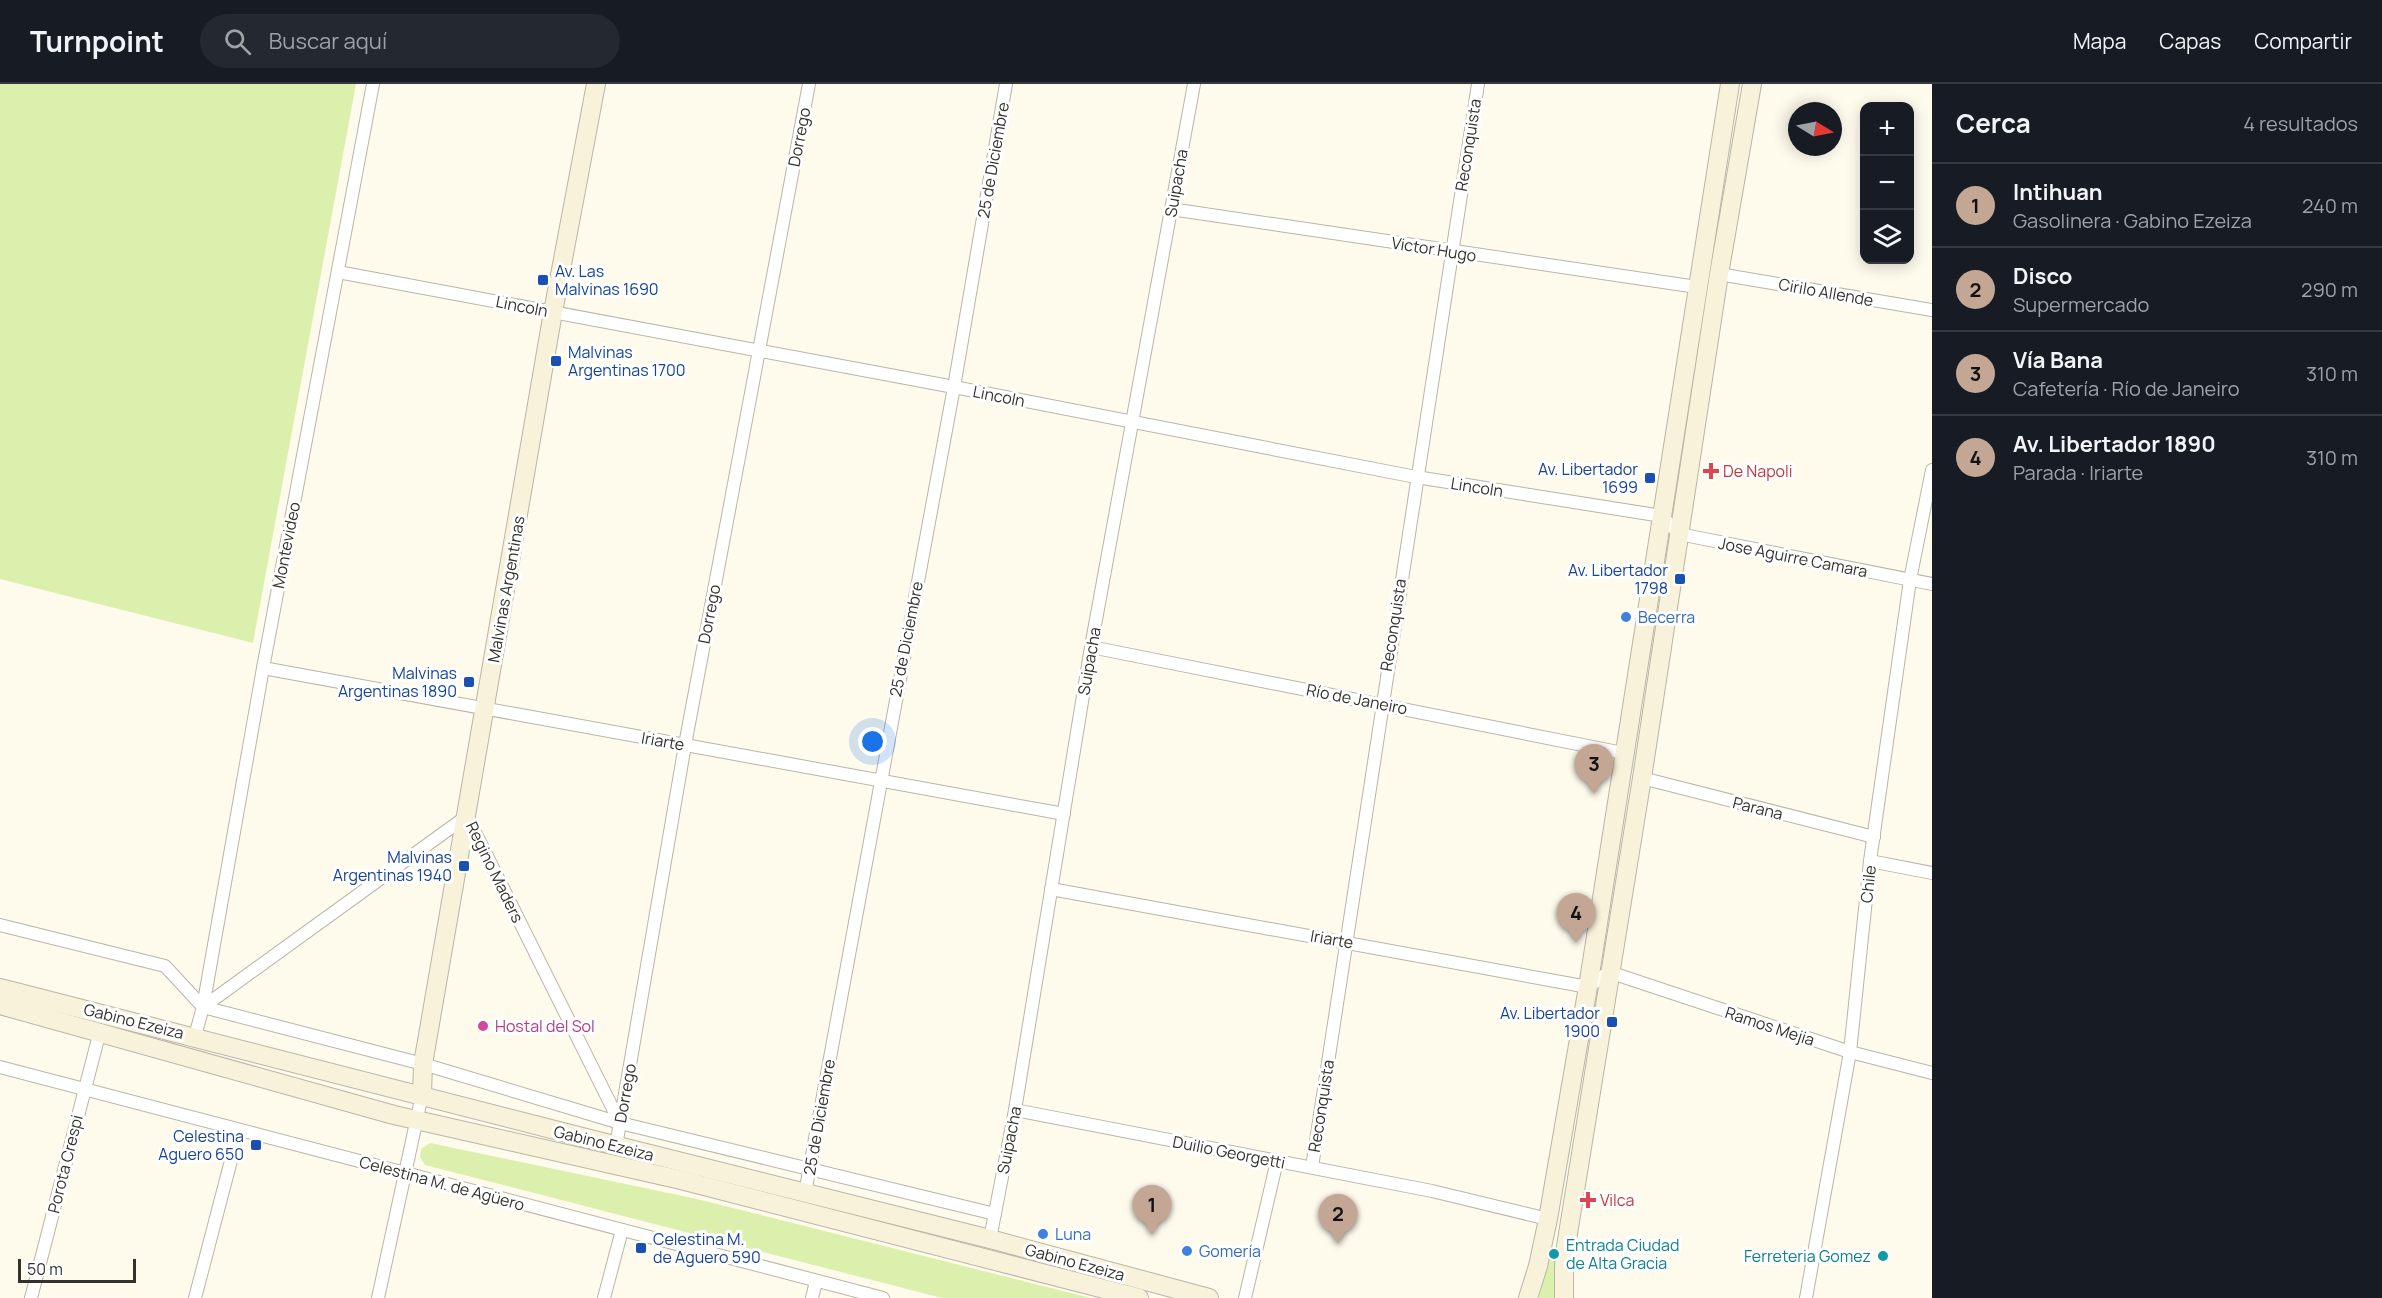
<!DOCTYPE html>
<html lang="es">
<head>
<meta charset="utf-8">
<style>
  body { margin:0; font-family:Manrope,sans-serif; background:#242831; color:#f1f3f6 }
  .controls { position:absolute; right:18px; top:18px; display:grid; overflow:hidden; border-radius:12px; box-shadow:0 3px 15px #0003 }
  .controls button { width:54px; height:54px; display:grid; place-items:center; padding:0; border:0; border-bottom:2px solid #363941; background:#171b24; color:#f1f3f6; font:30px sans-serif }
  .compass { position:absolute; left:1788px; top:18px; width:54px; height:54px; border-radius:50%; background:#171b24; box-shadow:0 3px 15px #0003; rotate:100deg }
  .scale { position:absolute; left:18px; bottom:15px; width:118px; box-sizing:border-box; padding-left:6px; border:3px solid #33322c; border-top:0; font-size:16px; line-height:21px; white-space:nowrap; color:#33322c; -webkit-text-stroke:4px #fff; paint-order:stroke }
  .you { position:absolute; left:873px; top:658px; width:21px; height:21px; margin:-15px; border:4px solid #fff; border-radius:50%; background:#1a73e8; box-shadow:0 0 0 9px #1a73e833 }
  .badge { display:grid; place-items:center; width:39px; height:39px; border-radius:50%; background:#c4a695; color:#111; font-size:20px; font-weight:700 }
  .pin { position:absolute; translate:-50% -50px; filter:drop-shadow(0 2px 3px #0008) }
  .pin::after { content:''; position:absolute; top:32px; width:21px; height:18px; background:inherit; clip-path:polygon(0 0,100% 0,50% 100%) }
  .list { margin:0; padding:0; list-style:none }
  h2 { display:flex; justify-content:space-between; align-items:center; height:78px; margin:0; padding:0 24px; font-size:26px }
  h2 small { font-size:20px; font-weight:400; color:#9ea1a6 }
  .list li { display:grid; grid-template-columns:39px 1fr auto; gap:18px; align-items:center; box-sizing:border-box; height:84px; padding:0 24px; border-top:2px solid #363941 }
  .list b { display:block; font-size:22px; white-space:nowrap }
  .list p { margin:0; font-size:20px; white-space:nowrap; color:#9ea1a6 }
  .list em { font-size:20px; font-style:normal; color:#9ea1a6 }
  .icon { flex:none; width:33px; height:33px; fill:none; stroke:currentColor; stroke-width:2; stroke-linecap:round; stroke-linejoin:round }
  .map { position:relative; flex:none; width:1932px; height:1214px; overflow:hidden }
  header { display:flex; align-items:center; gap:36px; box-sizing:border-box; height:84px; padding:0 30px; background:#171b24; border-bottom:2px solid #363941 }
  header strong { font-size:28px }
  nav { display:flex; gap:33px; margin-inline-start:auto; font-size:21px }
  .search { width:420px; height:54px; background:#242831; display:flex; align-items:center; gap:15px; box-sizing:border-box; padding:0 21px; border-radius:33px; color:#9ea1a6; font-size:22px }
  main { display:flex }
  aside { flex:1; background:#171b24 }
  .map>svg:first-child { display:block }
  .green { fill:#dcf0ae }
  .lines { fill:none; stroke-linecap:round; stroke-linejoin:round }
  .street-casing { stroke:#b9b5a7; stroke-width:14 }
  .secondary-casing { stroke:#b9b5a7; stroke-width:20 }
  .street { stroke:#fff; stroke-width:12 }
  .secondary { stroke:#f8f2da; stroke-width:18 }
  .transit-dot { fill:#1a4fb4; stroke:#fff; stroke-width:2 }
  .health-dot { fill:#e0444e; stroke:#fff; stroke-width:2 }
  .shop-dot { fill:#3f7fe0; stroke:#fff; stroke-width:2 }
  .hotel-dot { fill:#d1479c; stroke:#fff; stroke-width:2 }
  .culture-dot { fill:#0f9aa8; stroke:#fff; stroke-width:2 }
  .labels { text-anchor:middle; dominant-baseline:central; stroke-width:6; stroke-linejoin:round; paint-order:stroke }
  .street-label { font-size:16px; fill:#33322c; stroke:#fff }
  .transit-label { font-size:16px; fill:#164399; stroke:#fff; text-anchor:end }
  .health-label { font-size:16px; fill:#be3a42; stroke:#fff; text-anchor:start }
  .shop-label { font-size:16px; fill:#366cbe; stroke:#fff; text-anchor:start }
  .hotel-label { font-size:16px; fill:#b23c85; stroke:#fff; text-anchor:start }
  .culture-label { font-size:16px; fill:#0d838f; stroke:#fff; text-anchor:start }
</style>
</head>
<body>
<header>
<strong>Turnpoint</strong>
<div class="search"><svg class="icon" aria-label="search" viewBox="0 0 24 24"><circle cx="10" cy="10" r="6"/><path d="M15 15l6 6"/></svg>Buscar aquí</div>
<nav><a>Mapa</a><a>Capas</a><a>Compartir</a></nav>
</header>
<main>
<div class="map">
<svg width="1932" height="1214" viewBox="0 0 1932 1214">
  <rect width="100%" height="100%" fill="#fefaec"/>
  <g class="green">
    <polygon points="0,0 356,0 253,559 0,495"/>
    <polygon points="430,1059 697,1115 1091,1214 942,1214 425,1081 420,1073 421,1065"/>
    <polygon points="1551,1163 1561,1165 1558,1214 1539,1214"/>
  </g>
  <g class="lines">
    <defs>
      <g id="street">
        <polyline points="1171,125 1697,203"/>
        <polyline points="338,188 954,303 1416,393 1662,432 1679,450 1932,500"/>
        <polyline points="1719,190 1932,226"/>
        <polyline points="1091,563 1623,669"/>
        <polyline points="263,584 1064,730"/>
        <polyline points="1642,694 1874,753"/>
        <polyline points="1870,777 1932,789"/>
        <polyline points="1051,805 1588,903 1609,888 1850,968 1932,989"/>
        <polyline points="0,841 165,882 203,923 423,980 620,1039 995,1130"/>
        <polyline points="203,923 467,732 620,1039"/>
        <polyline points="195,952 203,923 263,584 373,0"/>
        <polyline points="0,983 883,1214"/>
        <polyline points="1015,1026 1432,1107 1548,1135"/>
        <polyline points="616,1062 685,661 809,0"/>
        <polyline points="1312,1083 1478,0"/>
        <polyline points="805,1109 954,303 1006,0"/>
        <polyline points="990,1155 1015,1026 1091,563 1194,0"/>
        <polyline points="31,1214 100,947"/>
        <polyline points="195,1214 239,1046"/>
        <polyline points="378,1214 422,1011"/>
        <polyline points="604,1214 622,1146"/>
        <polyline points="812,1214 816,1197"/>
        <polyline points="1245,1214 1277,1077"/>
        <polyline points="1806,1214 1850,968 1870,777 1910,496 1932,386"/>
      </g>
      <g id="secondary">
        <polyline points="0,904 594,1056 990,1155 1209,1214"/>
        <polyline points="0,921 394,1031 681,1096 1139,1214"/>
        <polyline points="422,1011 423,980 553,228 596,0"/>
        <polyline points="1528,1214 1538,1182 1548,1135 1588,903 1730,0"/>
        <polyline points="1564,1214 1564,1183 1566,1162 1642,694 1719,190 1752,0"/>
      </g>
    </defs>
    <use href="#street" class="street-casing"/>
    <use href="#secondary" class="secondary-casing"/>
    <use href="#street" class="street"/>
    <use href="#secondary" class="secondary"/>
  </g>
  <g class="transit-dot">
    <rect x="537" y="190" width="12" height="12" rx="3"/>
    <rect x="550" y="271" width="12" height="12" rx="3"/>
    <rect x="1644" y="388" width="12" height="12" rx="3"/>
    <rect x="1674" y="489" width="12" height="12" rx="3"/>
    <rect x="463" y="592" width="12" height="12" rx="3"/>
    <rect x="458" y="776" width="12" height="12" rx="3"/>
    <rect x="1606" y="932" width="12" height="12" rx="3"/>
    <rect x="250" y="1055" width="12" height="12" rx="3"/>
    <rect x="635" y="1158" width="12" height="12" rx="3"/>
  </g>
  <g class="health-dot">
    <path d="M1708 378h6v6h6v6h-6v6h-6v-6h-6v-6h6z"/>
    <path d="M1585 1107h6v6h6v6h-6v6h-6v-6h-6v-6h6z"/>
  </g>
  <g class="shop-dot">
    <circle cx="1626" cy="533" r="6"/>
    <circle cx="1043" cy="1150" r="6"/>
    <circle cx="1187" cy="1167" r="6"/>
  </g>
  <circle class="hotel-dot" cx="483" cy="942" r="6"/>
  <g class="culture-dot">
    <circle cx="1554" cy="1170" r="6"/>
    <circle cx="1883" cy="1172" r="6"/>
  </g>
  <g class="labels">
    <g class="street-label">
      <text transform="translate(799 53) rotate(-79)">Dorrego</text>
      <text transform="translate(1468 61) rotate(-81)">Reconquista</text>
      <text transform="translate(993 76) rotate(-80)">25 de Diciembre</text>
      <text transform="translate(1176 99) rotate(-80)">Suipacha</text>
      <text transform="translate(1434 165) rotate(9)">Victor Hugo</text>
      <text transform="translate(1826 208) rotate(10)">Cirilo Allende</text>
      <text transform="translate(522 222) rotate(11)">Lincoln</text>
      <text transform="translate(999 312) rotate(11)">Lincoln</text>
      <text transform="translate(1477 403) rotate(9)">Lincoln</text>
      <text transform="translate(286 461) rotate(-79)">Montevideo</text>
      <text transform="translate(1793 473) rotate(11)">Jose Aguirre Camara</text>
      <text transform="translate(506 505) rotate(-80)">Malvinas Argentinas</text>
      <text transform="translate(709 530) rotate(-79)">Dorrego</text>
      <text transform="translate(1393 541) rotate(-81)">Reconquista</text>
      <text transform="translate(906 555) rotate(-79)">25 de Diciembre</text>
      <text transform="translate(1089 577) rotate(-80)">Suipacha</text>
      <text transform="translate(1357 615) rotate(11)">Río de Janeiro</text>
      <text transform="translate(663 657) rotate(10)">Iriarte</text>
      <text transform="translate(1758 724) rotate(14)">Parana</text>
      <text transform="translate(495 788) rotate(64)">Regino Maders</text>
      <text transform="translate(1868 800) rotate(-84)">Chile</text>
      <text transform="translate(1332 855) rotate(10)">Iriarte</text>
      <text transform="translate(134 937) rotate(14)">Gabino Ezeiza</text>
      <text transform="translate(1770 942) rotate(18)">Ramos Mejia</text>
      <text transform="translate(625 1009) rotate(-80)">Dorrego</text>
      <text transform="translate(1321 1022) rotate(-81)">Reconquista</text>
      <text transform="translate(819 1033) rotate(-80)">25 de Diciembre</text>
      <text transform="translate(1009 1056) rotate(-79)">Suipacha</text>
      <text transform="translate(604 1059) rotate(14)">Gabino Ezeiza</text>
      <text transform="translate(1229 1068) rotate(11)">Duilio Georgetti</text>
      <text transform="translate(65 1080) rotate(-76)">Porota Crespi</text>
      <text transform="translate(442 1099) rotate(15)">Celestina M. de Agüero</text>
      <text transform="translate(1075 1178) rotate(15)">Gabino Ezeiza</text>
    </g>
    <g class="transit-label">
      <text x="555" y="187" text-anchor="start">Av. Las<tspan x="555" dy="18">Malvinas 1690</tspan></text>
      <text x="568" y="268" text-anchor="start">Malvinas<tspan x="568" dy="18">Argentinas 1700</tspan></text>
      <text x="1638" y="385">Av. Libertador<tspan x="1638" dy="18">1699</tspan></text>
      <text x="1668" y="486">Av. Libertador<tspan x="1668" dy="18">1798</tspan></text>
      <text x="457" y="589">Malvinas<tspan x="457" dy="18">Argentinas 1890</tspan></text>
      <text x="452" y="773">Malvinas<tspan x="452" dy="18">Argentinas 1940</tspan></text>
      <text x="1600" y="929">Av. Libertador<tspan x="1600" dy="18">1900</tspan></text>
      <text x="244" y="1052">Celestina<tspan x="244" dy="18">Aguero 650</tspan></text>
      <text x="653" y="1155" text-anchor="start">Celestina M.<tspan x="653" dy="18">de Aguero 590</tspan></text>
    </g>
    <g class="health-label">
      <text x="1723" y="387">De Napoli</text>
      <text x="1600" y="1116">Vilca</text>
    </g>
    <g class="shop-label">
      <text x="1638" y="533">Becerra</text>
      <text x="1055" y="1150">Luna</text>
      <text x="1199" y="1167">Gomería</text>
    </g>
    <g class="hotel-label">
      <text x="495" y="942">Hostal del Sol</text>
    </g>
    <g class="culture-label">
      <text x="1566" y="1161">Entrada Ciudad<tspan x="1566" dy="18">de Alta Gracia</tspan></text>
      <text x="1871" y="1172" text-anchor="end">Ferreteria Gomez</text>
    </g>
  </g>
</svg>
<div class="controls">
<button>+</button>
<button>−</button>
<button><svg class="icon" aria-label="layers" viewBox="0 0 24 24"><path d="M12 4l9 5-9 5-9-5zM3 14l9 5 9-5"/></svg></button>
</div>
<svg class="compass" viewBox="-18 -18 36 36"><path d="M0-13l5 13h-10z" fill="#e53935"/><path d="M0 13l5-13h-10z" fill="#9ea1a6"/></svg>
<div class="scale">50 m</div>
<div class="you"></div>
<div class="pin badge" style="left:1152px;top:1151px">1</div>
<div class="pin badge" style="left:1338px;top:1160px">2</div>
<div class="pin badge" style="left:1594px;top:710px">3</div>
<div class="pin badge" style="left:1576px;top:859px">4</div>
</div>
<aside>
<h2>Cerca<small>4 resultados</small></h2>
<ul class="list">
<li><span class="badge">1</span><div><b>Intihuan</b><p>Gasolinera · Gabino Ezeiza</p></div><em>240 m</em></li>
<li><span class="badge">2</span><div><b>Disco</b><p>Supermercado</p></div><em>290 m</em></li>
<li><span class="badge">3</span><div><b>Vía Bana</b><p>Cafetería · Río de Janeiro</p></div><em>310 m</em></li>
<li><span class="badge">4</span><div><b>Av. Libertador 1890</b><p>Parada · Iriarte</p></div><em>310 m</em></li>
</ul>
</aside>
</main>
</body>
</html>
